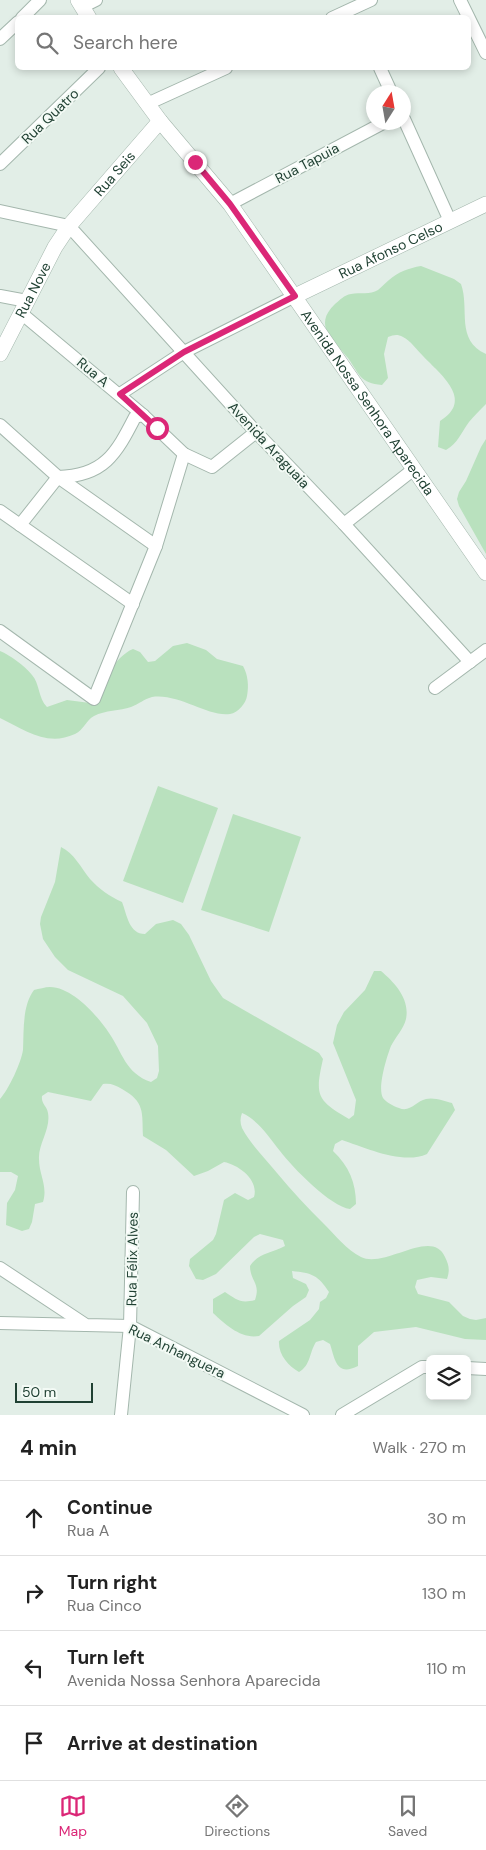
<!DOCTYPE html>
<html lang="en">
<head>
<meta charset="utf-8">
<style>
  body { margin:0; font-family:"DM Sans",sans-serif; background:#f2f2f2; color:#222 }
  .controls { position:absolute; right:15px; bottom:15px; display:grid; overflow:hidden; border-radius:8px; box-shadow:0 2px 8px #0003 }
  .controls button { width:45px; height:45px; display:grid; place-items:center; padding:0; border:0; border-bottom:1px solid #e0e0e0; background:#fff; color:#222; font:25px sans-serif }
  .compass { position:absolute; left:366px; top:85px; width:45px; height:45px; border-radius:50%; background:#fff; box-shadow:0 2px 8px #0003; rotate:11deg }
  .scale { position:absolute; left:15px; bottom:12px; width:78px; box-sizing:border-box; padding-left:5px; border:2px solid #204133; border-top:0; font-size:14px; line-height:18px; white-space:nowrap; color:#204133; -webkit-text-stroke:4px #f3faf5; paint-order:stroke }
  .stop { position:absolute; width:15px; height:15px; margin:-11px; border:4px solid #db2777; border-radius:50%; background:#fff }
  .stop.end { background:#db2777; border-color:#fff; box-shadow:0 1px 5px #0008 }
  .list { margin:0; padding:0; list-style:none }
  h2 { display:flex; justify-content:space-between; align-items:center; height:65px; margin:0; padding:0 20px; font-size:21px }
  h2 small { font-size:16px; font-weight:400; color:#767676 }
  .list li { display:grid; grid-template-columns:32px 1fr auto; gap:15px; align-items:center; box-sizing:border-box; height:75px; padding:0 20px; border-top:1px solid #e0e0e0 }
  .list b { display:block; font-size:19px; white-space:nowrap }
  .list p { margin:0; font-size:16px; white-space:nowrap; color:#767676 }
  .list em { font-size:16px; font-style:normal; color:#767676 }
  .icon { flex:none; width:28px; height:28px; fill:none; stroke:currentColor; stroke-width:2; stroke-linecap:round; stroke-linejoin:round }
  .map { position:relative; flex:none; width:486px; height:1415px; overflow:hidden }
  .search { position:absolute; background:#fff; box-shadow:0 2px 8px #0003; left:15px; right:15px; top:15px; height:55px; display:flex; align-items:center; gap:12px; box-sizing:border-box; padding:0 18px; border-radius:8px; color:#767676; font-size:19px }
  .sheet { height:365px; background:#fff }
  nav { display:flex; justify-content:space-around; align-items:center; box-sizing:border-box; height:70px; border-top:1px solid #e0e0e0; background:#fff; font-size:14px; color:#767676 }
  nav a { display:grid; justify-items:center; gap:2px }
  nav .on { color:#db2777 }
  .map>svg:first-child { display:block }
  .green { fill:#b9e1be }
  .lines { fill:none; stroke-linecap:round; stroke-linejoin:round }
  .minor-casing { stroke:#a4b7ad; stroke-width:14 }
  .tertiary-casing { stroke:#a4b7ad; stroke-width:16 }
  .minor { stroke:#fff; stroke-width:12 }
  .tertiary { stroke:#fff; stroke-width:15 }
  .route { stroke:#db2777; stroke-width:6 }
  .labels { text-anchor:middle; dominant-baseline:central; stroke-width:4; stroke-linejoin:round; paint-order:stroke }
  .street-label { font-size:14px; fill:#204133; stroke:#f3faf5 }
</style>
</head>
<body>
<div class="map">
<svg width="486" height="1415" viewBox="0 0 486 1415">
  <rect width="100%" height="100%" fill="#e2eee7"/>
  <g class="green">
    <path d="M421,266L454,279L461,284C470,309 455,340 486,354V404C480,410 474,416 469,422C461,433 458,443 446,450L438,447L440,421C475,400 440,374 423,356C417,350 410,340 403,337C397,334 394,335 388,337L384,354L388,378L382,385C360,383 360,375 348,358C334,340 312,326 335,304C340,300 344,295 351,294C360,292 370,295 378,290C382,287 385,283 389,280C398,272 409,268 421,266Z"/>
    <polygon points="486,439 486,554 459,506 457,499 459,492 466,481 481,447"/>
    <path d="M187,643L206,650L217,659L243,666C248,675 249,686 247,696C246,703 238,713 230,714C207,717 179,693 152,697C144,699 139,704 131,707C120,711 105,710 94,716C86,720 84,730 75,734C47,747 25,730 0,718V651C10,655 25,666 32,675C40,684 38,698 47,707L67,700L90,703C100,686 115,656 133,649L140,652L148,662L155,661L173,646Z"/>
    <polygon points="158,786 218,808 183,903 123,881"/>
    <polygon points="233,814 301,837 269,932 201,910"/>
    <path d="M61,847C74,853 81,868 90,879C99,889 109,896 122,902C127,915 129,934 145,934L156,924L173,920L181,924L189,935L211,981L223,998L319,1053L323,1059C315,1095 316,1100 349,1119L354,1115L356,1100L333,1043L337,1025L344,1012L365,990L374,971H381C395,983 410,999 406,1019C404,1028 395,1038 391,1046C387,1056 377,1088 383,1098C386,1102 393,1106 399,1108C410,1113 416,1101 426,1099C434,1097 445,1101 452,1103L455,1110L427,1154C403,1165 366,1148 342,1140L335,1144L333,1151C349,1166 356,1183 356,1204L350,1209C331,1207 292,1167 280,1151C269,1137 258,1120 242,1113C240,1118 240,1123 242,1128C251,1145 265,1158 277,1173C292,1191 307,1207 324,1224C335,1235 347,1250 361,1257C385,1269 432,1227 445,1257C449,1265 450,1270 447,1279L431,1277L417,1280L415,1287L418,1294L449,1302L463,1316L470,1319L476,1320L486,1318V1340L465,1339L416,1327L374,1332L358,1346V1366C336,1377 335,1359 330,1344L323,1340L316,1342C309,1353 311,1365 299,1372C288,1366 278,1354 279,1341L310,1320L319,1309L320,1302L326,1298L329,1292C318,1275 312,1273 292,1271L293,1278L306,1284L309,1290L306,1297L293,1306L259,1336C241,1339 226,1325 213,1313V1299L225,1292C236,1299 240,1304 255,1300C261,1283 250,1281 250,1266C258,1253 272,1253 285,1246L283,1240L260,1234L254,1237L216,1274L203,1280L196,1279L189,1266L190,1259L213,1240L216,1234L224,1200L235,1193L248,1200L254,1197C259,1180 239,1165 224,1162L208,1171L194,1176L166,1150L143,1136C142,1112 145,1102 122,1089C115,1085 111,1083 103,1084L91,1101L48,1092L42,1096C41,1104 47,1106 48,1113C51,1129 38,1144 39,1159C39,1175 48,1186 43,1202L35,1204L32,1222L29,1229L22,1231L6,1225L7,1203L15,1190L18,1176L11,1172H0V1099C9,1089 21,1063 23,1050C24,1031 22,1006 34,990C39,989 45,987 50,987C72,987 98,1016 109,1033C123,1053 125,1073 151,1082L157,1078L159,1071L158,1046L147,1023L123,996L68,970L55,957L43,939L40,924L41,917L55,882Z"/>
  </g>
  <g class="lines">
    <defs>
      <g id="minor">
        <polyline points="460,0 486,53"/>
        <polyline points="82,7 96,0"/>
        <polyline points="22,18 40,0"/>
        <polyline points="332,18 371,0"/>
        <polyline points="0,39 18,22"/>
        <polyline points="380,68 391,92"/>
        <polyline points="147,104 226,68"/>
        <polyline points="404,119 450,221"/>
        <polyline points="0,164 99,68"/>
        <polyline points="230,204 385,122"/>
        <polyline points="0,211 69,226 256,432 344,524 470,662"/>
        <polyline points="0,296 27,301"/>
        <polyline points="21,313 143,415 184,454 212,467 256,432"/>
        <polyline points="120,394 184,352 295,296"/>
        <polyline points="0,425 58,477 156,546"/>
        <polyline points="0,511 133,604"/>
        <polyline points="344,524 414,469"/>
        <path d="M20,525L58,477C104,476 116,454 135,417L143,415"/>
        <polyline points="0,631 94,699 156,546 184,454"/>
        <polyline points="435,688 486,650"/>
        <polyline points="0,1268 86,1325 130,1326 303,1415"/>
        <polyline points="0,1323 85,1325"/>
        <polyline points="467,1368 486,1369"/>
        <polyline points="121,1415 130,1326 133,1192"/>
        <polyline points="342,1415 422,1367 430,1367"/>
      </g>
      <g id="tertiary">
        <polyline points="78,0 89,18"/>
        <path id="s1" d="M121,68L160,121L230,204L486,573"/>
        <path id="s2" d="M295,296L486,204"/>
        <path id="s3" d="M0,354L55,247L69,226L160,121"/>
      </g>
    </defs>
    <use href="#minor" class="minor-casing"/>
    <use href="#tertiary" class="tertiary-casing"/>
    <use href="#minor" class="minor"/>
    <use href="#tertiary" class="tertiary"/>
  </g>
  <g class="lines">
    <polyline class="route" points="157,428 120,394 184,352 295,296 230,204 195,162"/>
  </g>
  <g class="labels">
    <g class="street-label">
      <text transform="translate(50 116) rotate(-44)">Rua Quatro</text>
      <text transform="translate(307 163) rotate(-28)">Rua Tapuia</text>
      <text stroke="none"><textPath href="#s3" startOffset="215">Rua Seis</textPath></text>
      <text stroke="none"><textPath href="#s2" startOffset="106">Rua Afonso Celso</textPath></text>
      <text stroke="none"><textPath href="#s3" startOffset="72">Rua Nove</textPath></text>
      <text transform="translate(93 372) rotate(40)">Rua A</text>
      <text stroke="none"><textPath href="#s1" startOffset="416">Avenida Nossa Senhora Aparecida</textPath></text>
      <text transform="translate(269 445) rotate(47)">Avenida Araguaia</text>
      <text transform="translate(132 1259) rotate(-89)">Rua Félix Alves</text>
      <text transform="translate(177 1351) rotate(26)">Rua Anhanguera</text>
    </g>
  </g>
</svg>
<div class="controls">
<button><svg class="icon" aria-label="layers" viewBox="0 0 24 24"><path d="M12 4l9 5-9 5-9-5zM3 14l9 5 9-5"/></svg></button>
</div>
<svg class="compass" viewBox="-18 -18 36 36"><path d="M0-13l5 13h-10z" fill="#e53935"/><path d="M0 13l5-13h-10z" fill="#767676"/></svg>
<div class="scale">50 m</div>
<div class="stop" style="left:157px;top:428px"></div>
<div class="stop end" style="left:195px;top:162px"></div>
<div class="search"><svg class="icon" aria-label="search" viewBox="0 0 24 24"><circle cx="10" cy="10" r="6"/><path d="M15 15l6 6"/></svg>Search here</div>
</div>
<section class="sheet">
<h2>4 min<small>Walk · 270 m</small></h2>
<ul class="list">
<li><svg class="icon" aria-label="ahead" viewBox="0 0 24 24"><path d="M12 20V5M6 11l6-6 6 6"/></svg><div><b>Continue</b><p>Rua A</p></div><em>30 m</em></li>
<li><svg class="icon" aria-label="right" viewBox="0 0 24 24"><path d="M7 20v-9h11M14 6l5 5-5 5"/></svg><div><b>Turn right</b><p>Rua Cinco</p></div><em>130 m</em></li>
<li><svg class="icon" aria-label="left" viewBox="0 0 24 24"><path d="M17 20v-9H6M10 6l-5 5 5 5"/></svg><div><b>Turn left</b><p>Avenida Nossa Senhora Aparecida</p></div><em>110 m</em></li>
<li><svg class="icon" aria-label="arrive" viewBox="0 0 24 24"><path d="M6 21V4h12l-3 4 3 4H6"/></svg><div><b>Arrive at destination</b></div></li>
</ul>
</section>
<nav>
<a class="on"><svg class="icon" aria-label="map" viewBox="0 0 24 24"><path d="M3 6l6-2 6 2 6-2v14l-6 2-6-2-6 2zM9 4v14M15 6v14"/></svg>Map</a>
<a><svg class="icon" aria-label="directions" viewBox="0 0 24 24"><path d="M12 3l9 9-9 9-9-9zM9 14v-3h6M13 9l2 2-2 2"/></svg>Directions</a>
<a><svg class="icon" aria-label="saved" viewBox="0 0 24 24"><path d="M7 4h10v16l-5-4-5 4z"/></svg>Saved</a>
</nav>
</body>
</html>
